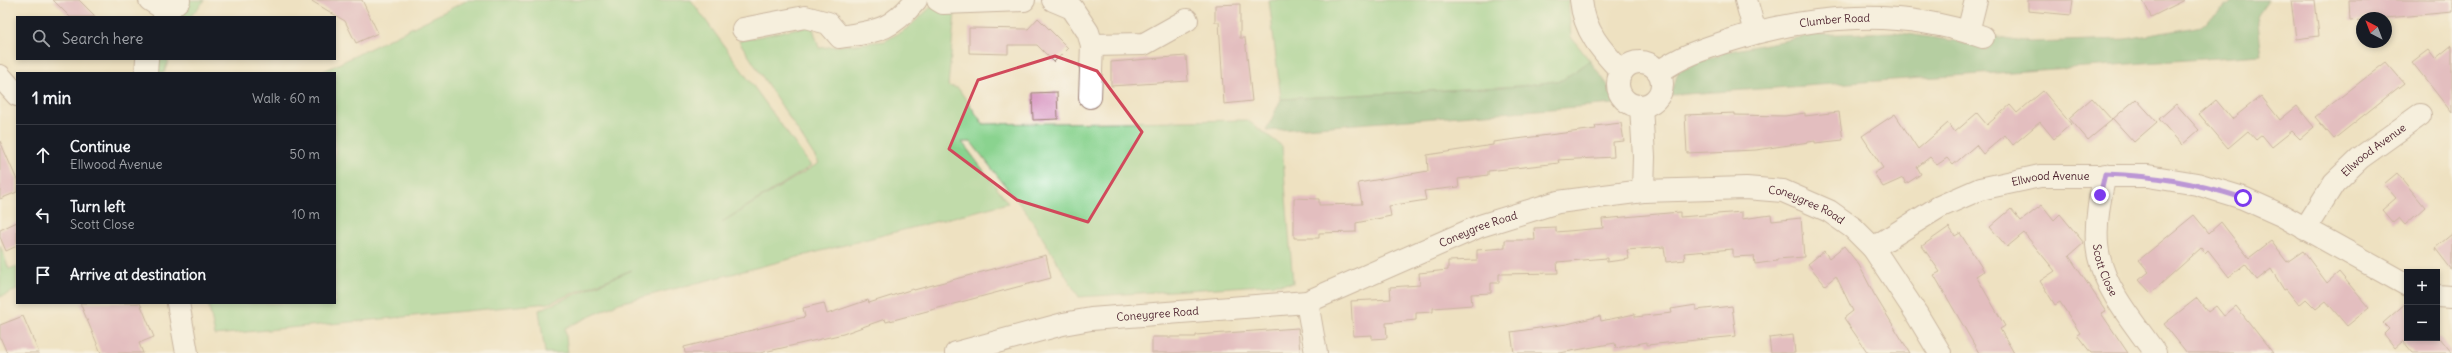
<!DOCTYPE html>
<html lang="en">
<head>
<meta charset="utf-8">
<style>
  body { margin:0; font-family:Delius,sans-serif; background:#242831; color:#f1f3f6 }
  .controls { position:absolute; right:12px; bottom:12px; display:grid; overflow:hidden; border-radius:0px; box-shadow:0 2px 6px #0003 }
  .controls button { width:36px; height:36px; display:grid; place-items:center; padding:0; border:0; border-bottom:1px solid #363941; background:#171b24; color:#f1f3f6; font:20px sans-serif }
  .compass { position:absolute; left:2356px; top:12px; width:36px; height:36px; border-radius:50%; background:#171b24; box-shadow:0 2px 6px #0003; rotate:318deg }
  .stop { position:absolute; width:12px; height:12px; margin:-9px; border:3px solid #7c3aed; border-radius:50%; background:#fff }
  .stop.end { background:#7c3aed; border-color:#fff; box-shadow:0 1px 4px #0008 }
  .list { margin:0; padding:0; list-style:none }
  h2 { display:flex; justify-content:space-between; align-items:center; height:52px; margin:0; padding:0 16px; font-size:17px }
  h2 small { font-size:13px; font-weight:400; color:#9ea1a6 }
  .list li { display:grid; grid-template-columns:26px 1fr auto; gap:12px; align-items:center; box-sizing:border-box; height:60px; padding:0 16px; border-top:1px solid #363941 }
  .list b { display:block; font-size:15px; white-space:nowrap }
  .list p { margin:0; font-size:13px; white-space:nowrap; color:#9ea1a6 }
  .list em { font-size:13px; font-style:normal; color:#9ea1a6 }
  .icon { flex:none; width:22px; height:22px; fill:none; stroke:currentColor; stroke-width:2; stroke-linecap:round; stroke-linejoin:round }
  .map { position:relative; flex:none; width:2452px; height:353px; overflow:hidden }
  .search { position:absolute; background:#171b24; box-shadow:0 2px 6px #0003; left:16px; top:16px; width:320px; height:44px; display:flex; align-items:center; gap:10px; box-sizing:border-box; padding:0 14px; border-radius:0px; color:#9ea1a6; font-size:15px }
  .panel { position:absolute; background:#171b24; box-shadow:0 2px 6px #0003; left:16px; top:72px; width:320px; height:232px; border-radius:0px }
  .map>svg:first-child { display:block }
  .green { fill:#8ad38f; stroke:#6a795d }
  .forest { fill:#6fb57a; stroke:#5c6a52 }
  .building { fill:#d692bd }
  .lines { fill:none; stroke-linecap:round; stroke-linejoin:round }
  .minor-casing { stroke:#9c8076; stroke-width:24 }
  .minor { stroke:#fff; stroke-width:22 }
  .route { stroke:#7c3aed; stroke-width:5 }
  .marked { fill:none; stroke:#d1495b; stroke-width:3; stroke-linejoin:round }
  .labels { text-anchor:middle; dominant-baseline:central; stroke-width:3; stroke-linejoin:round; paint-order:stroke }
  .street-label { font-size:11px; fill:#4a1f2b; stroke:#fff }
</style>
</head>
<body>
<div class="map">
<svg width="2452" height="353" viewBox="0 0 2452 353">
  <rect width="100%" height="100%" fill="#fff"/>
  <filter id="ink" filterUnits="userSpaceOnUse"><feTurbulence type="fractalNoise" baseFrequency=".025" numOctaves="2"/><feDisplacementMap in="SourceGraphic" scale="8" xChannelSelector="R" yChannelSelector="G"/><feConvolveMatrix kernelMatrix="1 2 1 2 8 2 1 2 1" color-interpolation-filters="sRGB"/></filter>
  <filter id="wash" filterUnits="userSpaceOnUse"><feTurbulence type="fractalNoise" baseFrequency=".012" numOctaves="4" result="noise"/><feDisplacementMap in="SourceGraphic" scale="16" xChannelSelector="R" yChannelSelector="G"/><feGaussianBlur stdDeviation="0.9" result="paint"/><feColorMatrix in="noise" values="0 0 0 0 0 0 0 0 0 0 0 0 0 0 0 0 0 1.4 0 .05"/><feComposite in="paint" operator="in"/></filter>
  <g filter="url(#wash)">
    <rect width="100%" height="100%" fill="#eee1c1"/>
    <g class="green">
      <polygon points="186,0 205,0 190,17 172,17"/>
      <polygon points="468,0 691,0 811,166 722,222 819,163 739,41 812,25 819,48 885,41 908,28 931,7 955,13 948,86 958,88 983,124 1247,120 1282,146 1293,283 1079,297 1029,216 971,142 962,142 1008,203 619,303 565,328 568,353 545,353 539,310 632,270 549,303 215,335 208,303 335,303 335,73 320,73"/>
      <polygon points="1269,0 1568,0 1571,37 1590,61 1562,80 1521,86 1281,99"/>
      <polygon points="153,59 169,59 164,73 151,73"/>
      <polygon points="0,245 9,269 17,266 17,290 0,297"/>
    </g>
    <g class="forest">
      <polygon points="2234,0 2268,0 2257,15 2262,55 1671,95 1678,72 1725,52 1813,35 1894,32 1956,41 1986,50 1993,36 2030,42 2125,39 2202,26"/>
      <polygon points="1590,61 1607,84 1615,104 1266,131 1281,99 1521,86 1562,80"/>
    </g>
    <g id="blocks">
      <g class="building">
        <polygon points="53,0 79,0 96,17 70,17"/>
        <polygon points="310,0 362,0 378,33 356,43 345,21"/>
        <polygon points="2028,0 2073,0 2071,15 2028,11"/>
        <polygon points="2143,0 2185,0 2151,17"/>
        <polygon points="2291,0 2315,0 2319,36 2296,39"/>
        <polygon points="2349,0 2452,0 2452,12 2386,18 2362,18 2362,20 2350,21"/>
        <polygon points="1240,4 1240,38 1245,38 1252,101 1224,104 1219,22 1215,22 1215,5"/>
        <polygon points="1038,18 1068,48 1054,62 1037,45 1008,45 1008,54 969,53 969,28 1028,29"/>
        <polygon points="2452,45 2452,113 2412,62 2428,50 2435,59"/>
        <polygon points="1186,56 1188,81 1111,86 1111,62"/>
        <polygon points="2386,62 2404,83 2334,139 2315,117"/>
        <polygon points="2043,91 2071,124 2054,139 2040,122 2013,145 2005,135 1983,154 1976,145 1953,165 1947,158 1937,165 1930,157 1917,167 1921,174 1906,184 1903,178 1883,187 1874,173 1883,168 1862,136 1895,114 1918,149 1948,123 1955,132 1977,113 1987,125 2010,105 2017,113"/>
        <polygon points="1057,92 1058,119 1033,120 1032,93"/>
        <polygon points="2261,96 2280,120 2297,106 2314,127 2300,139 2292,131 2272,147 2262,135 2256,140 2248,131 2228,148 2199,114 2216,100 2232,119"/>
        <polygon points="2092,98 2112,120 2088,140 2069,118"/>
        <polygon points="2136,99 2157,122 2134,142 2113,119"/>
        <polygon points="2176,104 2199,130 2182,145 2159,119"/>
        <polygon points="1839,112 1843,140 1815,143 1815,141 1756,150 1687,153 1685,115 1735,113 1735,115 1785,116 1805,113 1805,116"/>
        <polygon points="1621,123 1624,141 1613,142 1614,157 1558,160 1559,163 1488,171 1488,175 1458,179 1459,187 1424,191 1426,200 1389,206 1391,216 1356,223 1356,232 1319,233 1319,238 1294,238 1294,198 1319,199 1319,205 1362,204 1358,183 1428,171 1427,155 1493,145 1493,142 1596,129 1595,126"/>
        <polygon points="0,141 17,180 17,192 0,199"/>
        <polygon points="2397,173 2425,207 2405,225 2399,218 2393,223 2382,210 2396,198 2384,184"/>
        <polygon points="2042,205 2054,220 2060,214 2084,243 2069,256 2106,311 2101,313 2128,353 2091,353 2077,335 2080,333 2060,302 2055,305 2040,281 2055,271 2024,233 2007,247 1990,227 2011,209 2021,221"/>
        <polygon points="1680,212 1680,217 1742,212 1742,219 1771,215 1772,221 1801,218 1804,257 1777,259 1777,261 1755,264 1754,256 1733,257 1733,249 1684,253 1685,260 1666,262 1664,247 1627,250 1629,259 1607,262 1607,258 1557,262 1558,273 1499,274 1499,283 1491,283 1491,293 1471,294 1472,305 1433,308 1433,312 1416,313 1416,320 1386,323 1387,338 1372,339 1372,335 1353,336 1351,301 1391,299 1390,287 1420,285 1419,273 1448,270 1448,261 1477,260 1477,250 1505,248 1505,240 1535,240 1534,228 1556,227 1556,232 1603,228 1602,219"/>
        <polygon points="2194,215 2209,233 2221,222 2249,258 2271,241 2287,262 2303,251 2327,283 2339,272 2369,308 2347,326 2326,301 2316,309 2306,299 2299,305 2286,289 2284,290 2271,269 2257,280 2245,264 2229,277 2208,250 2205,253 2201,248 2151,293 2139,280 2149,272 2139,260"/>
        <polygon points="17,222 17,246 6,251 0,237 0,230"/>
        <polygon points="1949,227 1955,236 1960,233 1984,271 1976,276 2005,326 2000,329 2014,353 1979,353 1934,275 1940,272 1922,246"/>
        <polygon points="2452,234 2452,270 2435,248"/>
        <polygon points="1844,246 1859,265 1874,294 1910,353 1868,353 1844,318 1853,311 1836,276 1825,285 1808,264 1824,251 1829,258"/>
        <polygon points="1046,255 1051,278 886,322 885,319 843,334 760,353 685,353 684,347 805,317 803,308 824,303 827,314 868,300 869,303 913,289 914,290"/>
        <polygon points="2197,298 2208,312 2216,306 2224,316 2236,306 2273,353 2187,353 2164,324"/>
        <polygon points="2407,302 2407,338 2440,338 2452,353 2413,353 2403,341 2395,348 2384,334 2389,329 2383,323"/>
        <polygon points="80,303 140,303 154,337 139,343 143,353 101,353"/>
        <polygon points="1696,305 1696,310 1732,306 1736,336 1647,345 1647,342 1616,348 1615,343 1560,353 1514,353 1511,332 1567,324 1600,316 1601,321 1635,314 1635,317 1672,313 1671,309"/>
        <polygon points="23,316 39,353 7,353 0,337 0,325"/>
        <polygon points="1298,328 1300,353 1152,353 1152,337 1196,337 1196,335"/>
        <polygon points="1793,335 1795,353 1771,353 1769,338"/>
      </g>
    </g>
  </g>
  <g filter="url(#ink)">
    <use href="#blocks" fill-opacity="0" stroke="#9c8076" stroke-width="1"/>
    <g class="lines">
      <defs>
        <g id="minor">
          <polyline points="150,0 167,11"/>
          <polyline points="938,0 943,3 1024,0"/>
          <polyline points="1053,0 1072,8 1088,32 1092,45 1090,97"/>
          <path d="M1581,0C1584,31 1601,50 1622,72"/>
          <polyline points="1746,0 1755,32"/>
          <polyline points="164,17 167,11 179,0"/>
          <path d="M743,29L805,17L828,23L840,37C878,31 890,31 916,0"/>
          <polyline points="1968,32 1976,0"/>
          <polyline points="1092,45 1144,44 1187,20"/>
          <circle cx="1640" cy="84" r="22"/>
          <path id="s1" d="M1659,72C1681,56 1703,49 1728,41C1811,14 1900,8 1983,37"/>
          <polyline points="146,73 147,59"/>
          <polyline points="0,76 17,95"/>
          <polyline points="1641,106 1644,157 1643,191"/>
          <path id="s2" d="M2105,175C2099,200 2093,232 2099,257C2107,293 2135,324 2155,353"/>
          <path id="s3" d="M2305,229L2334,183L2360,158L2420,115"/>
          <path id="s4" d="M1873,248L1939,207L1980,189L2040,176H2148L2197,184L2243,198L2281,215L2407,285"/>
          <polyline points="2437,296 2452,297"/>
          <polyline points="1307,302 1316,353"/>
          <polyline points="178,303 187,353"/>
          <path id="s5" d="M956,353L1063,324L1091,319L1307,302L1480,226L1558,202L1643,191L1746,188L1783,191L1829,211L1853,228L1873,248L1916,313L1940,353"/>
        </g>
      </defs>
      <use href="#minor" class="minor-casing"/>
      <use href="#minor" class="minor"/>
    </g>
  </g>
  <g class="lines" filter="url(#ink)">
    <path class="route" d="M2100,195L2105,174C2157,176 2193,182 2243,198"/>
  </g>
  <path d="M0 0H2452V353H0ZM1055,56L1097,71L1142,132L1088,222L1017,200L949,149L978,80Z" fill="#eee1c1" fill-opacity=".55" fill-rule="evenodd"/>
  <path class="marked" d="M1055,56L1097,71L1142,132L1088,222L1017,200L949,149L978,80Z"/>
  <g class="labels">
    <g class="street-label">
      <text stroke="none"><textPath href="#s1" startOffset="185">Clumber Road</textPath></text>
      <text stroke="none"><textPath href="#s3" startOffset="106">Ellwood Avenue</textPath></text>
      <text stroke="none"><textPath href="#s4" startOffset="194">Ellwood Avenue</textPath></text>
      <text stroke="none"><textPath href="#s5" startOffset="879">Coneygree Road</textPath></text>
      <text stroke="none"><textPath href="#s5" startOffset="542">Coneygree Road</textPath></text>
      <text stroke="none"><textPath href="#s2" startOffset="97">Scott Close</textPath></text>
      <text stroke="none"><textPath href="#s5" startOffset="206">Coneygree Road</textPath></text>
    </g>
  </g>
</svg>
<div class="controls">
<button>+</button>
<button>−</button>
</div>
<svg class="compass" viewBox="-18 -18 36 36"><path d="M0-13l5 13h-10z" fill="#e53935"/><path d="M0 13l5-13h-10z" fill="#9ea1a6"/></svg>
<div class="stop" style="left:2243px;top:198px"></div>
<div class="stop end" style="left:2100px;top:195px"></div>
<div class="search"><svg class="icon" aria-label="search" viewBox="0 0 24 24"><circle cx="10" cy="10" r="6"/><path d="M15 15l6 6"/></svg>Search here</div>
<section class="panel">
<h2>1 min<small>Walk · 60 m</small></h2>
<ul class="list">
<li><svg class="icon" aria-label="ahead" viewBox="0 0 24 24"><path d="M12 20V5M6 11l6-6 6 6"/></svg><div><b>Continue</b><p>Ellwood Avenue</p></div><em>50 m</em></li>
<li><svg class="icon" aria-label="left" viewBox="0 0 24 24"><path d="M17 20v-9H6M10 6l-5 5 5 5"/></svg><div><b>Turn left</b><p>Scott Close</p></div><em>10 m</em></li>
<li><svg class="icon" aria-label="arrive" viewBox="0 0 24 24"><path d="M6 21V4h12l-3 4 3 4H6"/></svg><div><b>Arrive at destination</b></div></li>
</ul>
</section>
</div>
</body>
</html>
